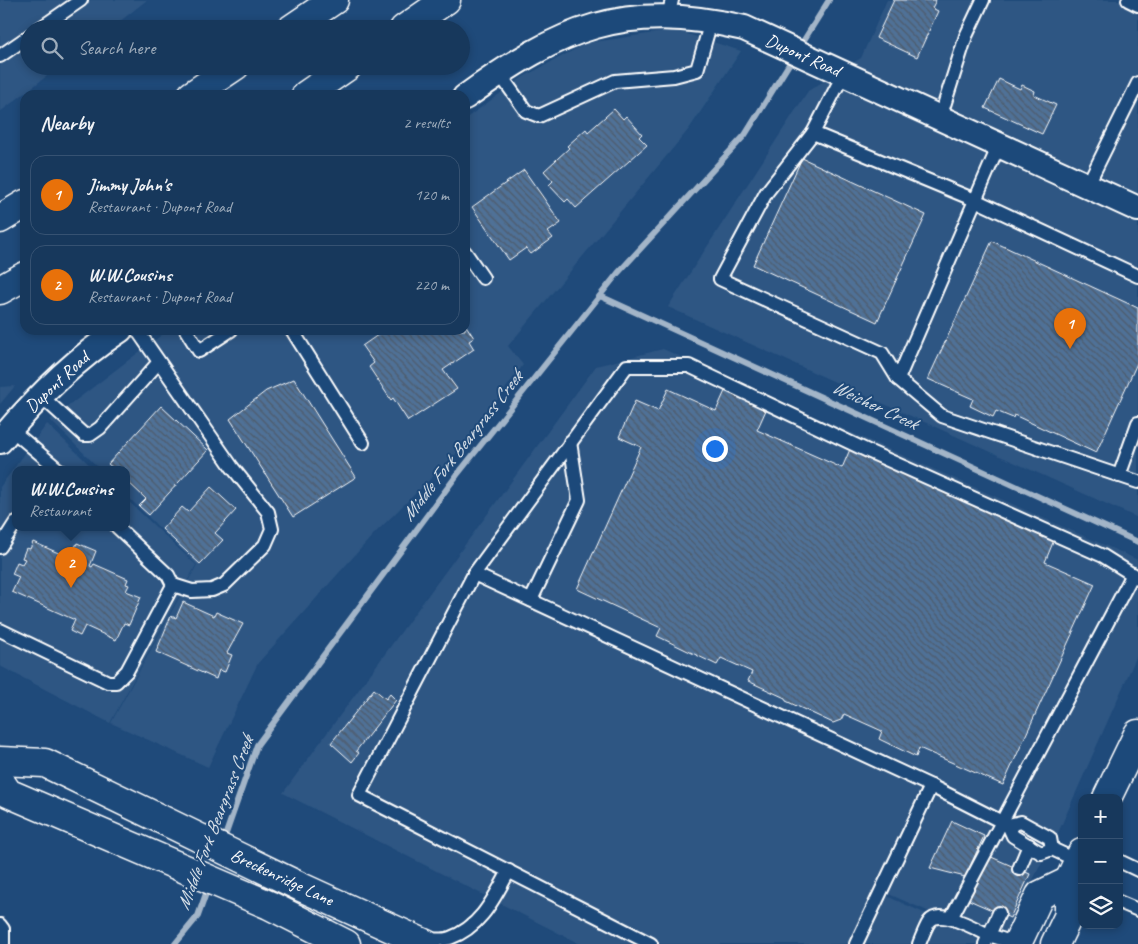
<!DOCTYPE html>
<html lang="en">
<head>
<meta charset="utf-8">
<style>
  body { margin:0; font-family:Caveat,sans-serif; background:#203f62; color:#f1f3f6 }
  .controls { position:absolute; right:15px; bottom:15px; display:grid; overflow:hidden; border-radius:10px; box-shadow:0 2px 8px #0003 }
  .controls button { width:45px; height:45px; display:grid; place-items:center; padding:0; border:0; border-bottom:1px solid #365272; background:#17385c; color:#f1f3f6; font:25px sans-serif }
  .you { position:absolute; left:714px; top:448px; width:18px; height:18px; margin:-12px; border:4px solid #fff; border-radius:50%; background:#1a73e8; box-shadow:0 0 0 8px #1a73e833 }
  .badge { display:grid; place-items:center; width:32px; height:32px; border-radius:50%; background:#bca0f2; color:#fff; font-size:16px; font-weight:700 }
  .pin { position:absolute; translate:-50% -41px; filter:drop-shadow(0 1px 2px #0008) }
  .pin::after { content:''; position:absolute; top:26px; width:18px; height:15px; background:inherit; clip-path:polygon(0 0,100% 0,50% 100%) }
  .popup { position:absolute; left:12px; top:466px; width:118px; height:65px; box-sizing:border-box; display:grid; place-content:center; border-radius:10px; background:#17385c; filter:drop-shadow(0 1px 4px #0005); font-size:16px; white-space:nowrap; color:#9eacbb }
  .popup b { font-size:19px; color:#f1f3f6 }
  .popup::after { content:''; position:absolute; left:50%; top:100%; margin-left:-10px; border:10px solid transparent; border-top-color:#17385c }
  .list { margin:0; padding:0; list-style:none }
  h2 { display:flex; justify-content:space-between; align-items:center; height:65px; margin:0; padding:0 20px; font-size:21px }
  h2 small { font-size:16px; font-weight:400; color:#9eacbb }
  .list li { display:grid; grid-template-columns:32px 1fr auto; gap:15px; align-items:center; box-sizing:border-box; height:80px; margin:0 10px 10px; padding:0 10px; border:1px solid #365272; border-radius:15px }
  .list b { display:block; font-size:19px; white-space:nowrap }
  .list p { margin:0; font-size:16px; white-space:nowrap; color:#9eacbb }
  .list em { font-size:16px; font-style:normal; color:#9eacbb }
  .icon { flex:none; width:28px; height:28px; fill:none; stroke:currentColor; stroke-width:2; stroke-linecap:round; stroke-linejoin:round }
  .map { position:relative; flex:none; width:1138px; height:944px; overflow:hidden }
  .search { position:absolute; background:#17385c; box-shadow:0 2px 8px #0003; left:20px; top:20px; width:450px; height:55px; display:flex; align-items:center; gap:12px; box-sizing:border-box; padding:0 18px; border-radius:28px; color:#9eacbb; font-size:19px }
  .panel { position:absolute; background:#17385c; box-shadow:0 2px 8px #0003; left:20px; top:90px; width:450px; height:245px; border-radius:15px }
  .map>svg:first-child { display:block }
  .built { fill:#2e5683 }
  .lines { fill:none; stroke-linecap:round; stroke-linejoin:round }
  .stream { stroke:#a3b5c8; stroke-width:6 }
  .building { fill:url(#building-back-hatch); stroke:#fff }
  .service-casing { stroke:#fff; stroke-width:16 }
  .minor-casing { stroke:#fff; stroke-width:28 }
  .tertiary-casing { stroke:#fff; stroke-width:31 }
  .secondary-casing { stroke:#fff; stroke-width:31 }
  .motorway-casing { stroke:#fff; stroke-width:31 }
  .service { stroke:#1f4a7a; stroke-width:12 }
  .minor { stroke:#1f4a7a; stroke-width:24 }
  .tertiary { stroke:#1f4a7a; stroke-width:28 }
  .secondary { stroke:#1f4a7a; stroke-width:28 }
  .motorway { stroke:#1f4a7a; stroke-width:28 }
  .labels { text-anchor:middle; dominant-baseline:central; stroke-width:4; stroke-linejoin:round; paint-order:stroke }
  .street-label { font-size:18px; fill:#fff; stroke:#1f4a7a }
  .water-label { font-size:19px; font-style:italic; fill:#d8e0e8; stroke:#1f4a7a }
</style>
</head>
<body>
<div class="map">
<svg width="1138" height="944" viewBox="0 0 1138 944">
  <defs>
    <pattern id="building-back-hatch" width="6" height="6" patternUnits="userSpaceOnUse" patternTransform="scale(1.25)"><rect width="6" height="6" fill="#507197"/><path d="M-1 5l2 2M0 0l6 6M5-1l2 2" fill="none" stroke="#4e5b6a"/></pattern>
  </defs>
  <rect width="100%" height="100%" fill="#1f4a7a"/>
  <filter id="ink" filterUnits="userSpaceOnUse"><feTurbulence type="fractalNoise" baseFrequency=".02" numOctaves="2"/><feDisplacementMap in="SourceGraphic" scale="10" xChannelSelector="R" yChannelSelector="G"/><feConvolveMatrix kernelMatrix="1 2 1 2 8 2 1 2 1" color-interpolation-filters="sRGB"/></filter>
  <g filter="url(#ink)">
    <g class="built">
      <polygon points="0,0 147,0 110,29 29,29 29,66 60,66 0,112"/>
      <polygon points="887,0 1138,0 1138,518 668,307 808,91 861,58"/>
      <polygon points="675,30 741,51 689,129 508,346 523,365 459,451 373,535 258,663 208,767 111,723 197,565 126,495 126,469 100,469 50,420 168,330 465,330 465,119 523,77 587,43"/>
      <polygon points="663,349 1138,560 1138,653 1054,842 930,783 878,892 992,944 580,944 283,793 596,366"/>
      <polygon points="15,386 0,404 0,387"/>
      <polygon points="47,424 94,469 16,469 16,527 126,527 126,499 196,565 110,723 0,666 0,487"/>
      <polygon points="932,789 1051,844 1001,943 884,892"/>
    </g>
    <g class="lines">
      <g class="stream">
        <polyline points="799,48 829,0"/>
        <polyline points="600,296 1138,542"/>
        <polyline points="223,842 257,745 457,475 618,273 745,135 794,56"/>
        <polyline points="175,944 198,916 209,885"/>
      </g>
    </g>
    <g class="building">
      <polygon points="894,0 936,0 932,8 938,11 917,57 876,38"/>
      <polygon points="999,79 1020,89 1022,85 1035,91 1034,95 1056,105 1042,134 985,108"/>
      <polygon points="614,109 623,119 626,116 642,134 639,137 647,145 576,208 568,199 565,202 549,185 553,181 544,171 569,148 567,146 586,129 588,132"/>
      <polygon points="802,158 926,215 877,322 753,265"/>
      <polygon points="524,170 561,223 548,232 553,238 531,254 526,248 509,260 472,207"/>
      <polygon points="992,241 1138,308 1138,361 1096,453 1014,415 1013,418 996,411 993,417 970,406 973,399 928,379"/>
      <polygon points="465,324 474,338 469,341 474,349 443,370 457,389 408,421 393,398 391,400 369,367 374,363 362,346 385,330 465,330"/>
      <polygon points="294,379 356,477 293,517 230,419 266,391"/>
      <polygon points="668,389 716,411 725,391 766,410 757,430 842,468 851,447 1054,540 1045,562 1095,584 1003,785 919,748 916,757 879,739 882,731 844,714 841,720 833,723 786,701 785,698 748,681 752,672 721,658 717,665 657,636 661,628 577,589 641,447 619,437 635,401 658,411"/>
      <polygon points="161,406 208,450 149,515 139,506 146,499 126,480 126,469 114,469 108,464"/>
      <polygon points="211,487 236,510 215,533 223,540 200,564 162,529 182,507 188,512"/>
      <polygon points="33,542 70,558 77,543 96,551 90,566 92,567 94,564 128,579 126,584 129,585 126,591 141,597 129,625 124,623 116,640 85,626 80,636 70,631 75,620 12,592 19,577 12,574 17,562 22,564 25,559 22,558 26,548 30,549"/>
      <polygon points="183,602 214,616 216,612 243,624 227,653 232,655 225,672 219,670 216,679 156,652 171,616 176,618"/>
      <polygon points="374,689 386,699 390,694 396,700 356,751 359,753 352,762 331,743"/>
      <polygon points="952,821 984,836 965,877 930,868"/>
      <polygon points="989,856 1030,874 1010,918 969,900"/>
    </g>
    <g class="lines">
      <defs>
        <g id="service">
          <polyline points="1128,0 1138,5"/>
          <polyline points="669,12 672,0"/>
          <polyline points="39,29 81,0"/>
          <polyline points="0,56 29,36"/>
          <polyline points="499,73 526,111 539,116 615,81 674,76 697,70 712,18"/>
          <polyline points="844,73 813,133 975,200 1138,276"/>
          <polyline points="940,118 966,36 983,0"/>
          <polyline points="813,133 766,193 720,279 882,353 898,379"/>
          <polyline points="999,145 898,379 942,416 1138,482"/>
          <polyline points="1087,186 1138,83"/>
          <polyline points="465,252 483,278"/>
          <polyline points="137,330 232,467 268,512 272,529 265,545 224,585 212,590 192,591 173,585"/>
          <polyline points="186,330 199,351 231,330"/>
          <polyline points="292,330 363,443"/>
          <polyline points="40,395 84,435 90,435 100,428 158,363"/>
          <polyline points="7,426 58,469"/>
          <polyline points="1119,476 1138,423"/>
          <polyline points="0,547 16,522"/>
          <polyline points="474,574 931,786 1008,825 1021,822 1050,838 1052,849"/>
          <polyline points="531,600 579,500 570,442"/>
          <polyline points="0,630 108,682 116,682 127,671 173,585 168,575 117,527"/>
          <polyline points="1008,825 1013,836 1041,853 1052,849 1078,861"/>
          <polyline points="1119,861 1138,870"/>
          <polyline points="1019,869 1029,845"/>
          <polyline points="1119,902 1138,910"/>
          <polyline points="999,913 989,935 1017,944"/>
          <polyline points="951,918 1133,574"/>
          <polyline points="0,925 3,929 3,944"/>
          <path d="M423,939C431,939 442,941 450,938C481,927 494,898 509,871"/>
          <polyline points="651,944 359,795 474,574 627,366 689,366 870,452 1103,556 1138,578"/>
          <polyline points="856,944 931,786"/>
          <path d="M919,944C922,937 925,928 929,922C940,907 977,930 989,935L985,944"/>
        </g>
        <g id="minor">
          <path d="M465,97C561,28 623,0 744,28L1138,209"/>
          <path d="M0,441C35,399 74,360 120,330"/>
        </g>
        <g id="tertiary">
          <polyline points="1107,798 1138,734"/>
          <polyline points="1017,944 1040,895 1069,881"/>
          <polyline points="1055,944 1069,915 1069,881 1082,853"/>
        </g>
        <g id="secondary">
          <polyline points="0,761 45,763 301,887 426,944"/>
          <polyline points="0,781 8,793 269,905 346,944"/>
        </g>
        <g id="motorway">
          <polyline points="291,29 334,0"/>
          <polyline points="404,29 446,0"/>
          <polyline points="192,95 235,66"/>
          <polyline points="306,95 348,66"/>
          <polyline points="0,219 25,204"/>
          <polyline points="0,290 25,276"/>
        </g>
      </defs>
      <use href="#service" class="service-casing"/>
      <use href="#minor" class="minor-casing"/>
      <use href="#tertiary" class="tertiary-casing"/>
      <use href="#secondary" class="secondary-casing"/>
      <use href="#motorway" class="motorway-casing"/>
      <use href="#service" class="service"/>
      <use href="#minor" class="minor"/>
      <use href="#tertiary" class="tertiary"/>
      <use href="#secondary" class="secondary"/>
      <use href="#motorway" class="motorway"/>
    </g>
  </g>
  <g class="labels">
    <g class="street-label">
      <text transform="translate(803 55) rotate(24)">Dupont Road</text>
      <text transform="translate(57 382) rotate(-43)">Dupont Road</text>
      <text transform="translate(282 877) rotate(25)">Breckenridge Lane</text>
    </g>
    <g class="water-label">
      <text transform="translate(875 405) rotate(25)">Weicher Creek</text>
      <text transform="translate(462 446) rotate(-52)">Middle Fork Beargrass Creek</text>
      <text transform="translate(215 823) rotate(-69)">Middle Fork Beargrass Creek</text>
    </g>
  </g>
</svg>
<div class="controls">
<button>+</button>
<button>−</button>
<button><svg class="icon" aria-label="layers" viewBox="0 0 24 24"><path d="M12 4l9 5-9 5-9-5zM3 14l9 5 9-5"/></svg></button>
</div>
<div class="you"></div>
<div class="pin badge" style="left:1070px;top:349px;background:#e8710a">1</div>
<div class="pin badge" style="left:71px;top:588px;background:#e8710a">2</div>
<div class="popup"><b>W.W.Cousins</b>Restaurant</div>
<div class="search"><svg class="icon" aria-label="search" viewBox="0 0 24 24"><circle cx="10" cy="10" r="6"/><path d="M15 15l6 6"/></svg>Search here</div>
<section class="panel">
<h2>Nearby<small>2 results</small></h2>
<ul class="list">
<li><span class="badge" style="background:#e8710a">1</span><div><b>Jimmy John's</b><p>Restaurant · Dupont Road</p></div><em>120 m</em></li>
<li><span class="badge" style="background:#e8710a">2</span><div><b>W.W.Cousins</b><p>Restaurant · Dupont Road</p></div><em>220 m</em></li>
</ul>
</section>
</div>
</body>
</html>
